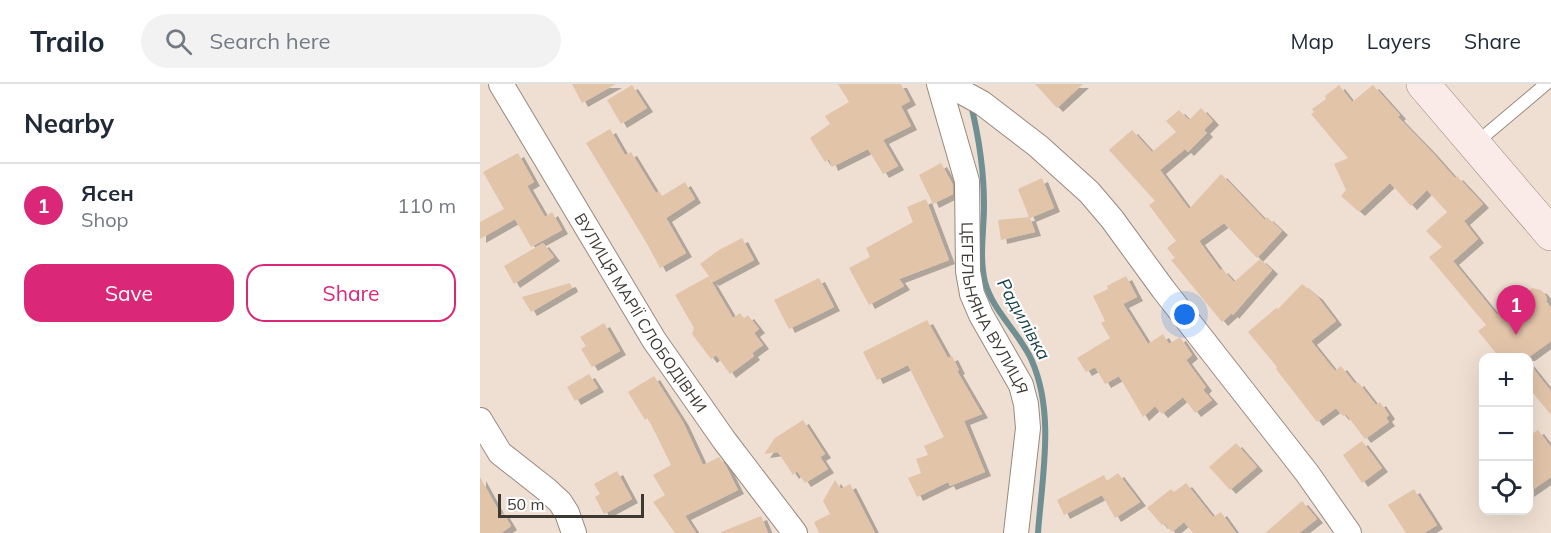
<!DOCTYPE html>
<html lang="en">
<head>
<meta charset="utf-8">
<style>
  body { margin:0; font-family:Mulish,sans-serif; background:#f2f2f3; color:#1f2937 }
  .controls { position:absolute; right:18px; bottom:18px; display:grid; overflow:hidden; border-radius:12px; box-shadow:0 6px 24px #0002 }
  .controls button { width:54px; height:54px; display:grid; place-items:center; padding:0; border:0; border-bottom:2px solid #e0e1e3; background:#fff; color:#1f2937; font:30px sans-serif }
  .scale { position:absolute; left:18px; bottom:15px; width:146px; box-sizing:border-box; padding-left:6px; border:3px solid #3e3833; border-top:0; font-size:16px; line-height:21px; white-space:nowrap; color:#3e3833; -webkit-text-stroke:4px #fff; paint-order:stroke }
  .you { position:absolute; left:705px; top:231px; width:21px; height:21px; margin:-15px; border:4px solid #fff; border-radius:50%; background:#1a73e8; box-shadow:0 0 0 9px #1a73e833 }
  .badge { display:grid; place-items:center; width:39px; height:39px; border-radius:50%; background:#db2777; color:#fff; font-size:20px; font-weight:700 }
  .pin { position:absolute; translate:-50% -50px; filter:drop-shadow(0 2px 3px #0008) }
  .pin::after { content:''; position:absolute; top:32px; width:21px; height:18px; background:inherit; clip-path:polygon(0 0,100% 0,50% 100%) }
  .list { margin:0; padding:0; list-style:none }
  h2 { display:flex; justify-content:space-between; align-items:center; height:78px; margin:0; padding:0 24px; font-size:26px }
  h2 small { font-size:20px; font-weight:400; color:#747a83 }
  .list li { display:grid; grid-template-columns:39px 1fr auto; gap:18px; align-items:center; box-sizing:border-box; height:84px; padding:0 24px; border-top:2px solid #e0e1e3 }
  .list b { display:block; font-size:22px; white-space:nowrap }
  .list p { margin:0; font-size:20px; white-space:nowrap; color:#747a83 }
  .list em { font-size:20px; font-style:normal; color:#747a83 }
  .actions { display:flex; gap:12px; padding:18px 24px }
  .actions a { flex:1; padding:14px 0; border:2px solid #db2777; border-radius:18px; text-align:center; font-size:21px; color:#db2777 }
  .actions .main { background:#db2777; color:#fff }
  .icon { flex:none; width:33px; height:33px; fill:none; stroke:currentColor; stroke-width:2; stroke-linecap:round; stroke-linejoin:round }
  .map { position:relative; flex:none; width:1071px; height:449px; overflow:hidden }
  header { display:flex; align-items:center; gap:36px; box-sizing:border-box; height:84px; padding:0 30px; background:#fff; border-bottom:2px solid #e0e1e3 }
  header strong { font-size:28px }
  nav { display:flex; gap:33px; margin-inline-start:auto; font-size:21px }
  .search { width:420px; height:54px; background:#f2f2f3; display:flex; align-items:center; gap:15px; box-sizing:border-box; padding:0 21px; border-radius:33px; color:#747a83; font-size:22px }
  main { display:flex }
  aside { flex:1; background:#fff }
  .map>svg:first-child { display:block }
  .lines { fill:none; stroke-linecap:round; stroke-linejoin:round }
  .stream { stroke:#708f93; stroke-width:6 }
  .building { fill:#e2c4a9; filter:url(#shadow) }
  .service-casing { stroke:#988a7d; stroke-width:14 }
  .minor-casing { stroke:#988a7d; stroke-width:26 }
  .secondary-casing { stroke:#988a7d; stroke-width:34 }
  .service { stroke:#fff; stroke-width:12 }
  .minor { stroke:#fff; stroke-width:24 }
  .secondary { stroke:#fbebe8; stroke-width:33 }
  .labels { text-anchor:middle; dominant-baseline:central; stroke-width:4.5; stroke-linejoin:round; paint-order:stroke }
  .street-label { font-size:16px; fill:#3e3833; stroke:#fff }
  .water-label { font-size:18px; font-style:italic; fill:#174249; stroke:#fff }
</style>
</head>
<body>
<header>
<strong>Trailo</strong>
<div class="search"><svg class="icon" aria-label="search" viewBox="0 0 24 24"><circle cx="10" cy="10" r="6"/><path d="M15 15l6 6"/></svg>Search here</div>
<nav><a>Map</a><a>Layers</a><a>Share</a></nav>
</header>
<main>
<aside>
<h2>Nearby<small></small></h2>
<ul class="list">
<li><span class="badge">1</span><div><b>Ясен</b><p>Shop</p></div><em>110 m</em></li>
</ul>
<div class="actions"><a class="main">Save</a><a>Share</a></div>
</aside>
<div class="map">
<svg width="1071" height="449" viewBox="0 0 1071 449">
  <defs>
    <filter id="shadow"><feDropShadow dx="6" dy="4" stdDeviation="0" flood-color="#0004"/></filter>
  </defs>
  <rect width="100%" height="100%" fill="#efdfd2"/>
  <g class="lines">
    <path class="stream" d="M491,21C499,54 504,86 504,121C504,147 499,173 505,198C513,228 540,249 552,277C575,330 562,393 558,449"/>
  </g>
  <g class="building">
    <polygon points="92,0 136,0 102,19"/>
    <polygon points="358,0 421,0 430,17 421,22 431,42 403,56 418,82 403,90 388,65 352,83 349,75 345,78 330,54 350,40 345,32 369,18"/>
    <polygon points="555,0 603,0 577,24"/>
    <polygon points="152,1 167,24 141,40 127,16"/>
    <polygon points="859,1 872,18 893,1 920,31 918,33 951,67 975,94 977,92 1003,120 984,137 998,155 973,177 1017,231 1052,204 1061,206 1066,212 1067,218 1071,224 1071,257 1049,273 1019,273 998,247 1006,241 949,173 962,163 946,147 967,128 947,106 931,122 910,99 879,128 861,112 866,106 854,80 868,74 831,30 834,28 832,25 846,15 845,12"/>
    <polygon points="721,24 733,37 724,46 727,49 708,68 705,65 680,86 709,125 741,90 785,136 787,133 802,147 777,174 744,139 719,157 741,187 742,185 754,198 780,175 792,186 753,231 752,229 742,238 691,176 695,174 687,164 696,157 669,121 675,117 629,66 652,46 672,68 696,48 686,37 699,26 709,36"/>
    <polygon points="130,45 145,71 151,68 176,109 179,107 182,112 205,98 215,115 186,134 206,169 180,184 166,158 106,59"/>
    <polygon points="38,69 54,98 47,102 65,133 72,128 82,146 51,163 35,135 0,155 0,138 24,125 3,88"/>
    <polygon points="461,79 473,101 473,110 453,120 439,91"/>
    <polygon points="562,94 574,124 550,134 555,148 521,156 518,136 549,133 538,105"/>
    <polygon points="446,115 469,176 419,195 424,202 389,221 369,184 390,173 386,164 433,138 427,123"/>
    <polygon points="262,154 274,176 233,198 230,195 253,234 260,229 264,234 268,231 279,245 274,249 283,261 272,269 274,272 250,290 236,271 231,275 212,250 214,244 195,211 229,192 220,180 239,166"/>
    <polygon points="63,159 74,173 34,200 24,182"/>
    <polygon points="646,192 657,213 643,220 668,260 683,250 689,260 700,253 712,271 706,276 726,303 723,306 732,316 715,329 703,313 682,330 675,322 663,333 639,292 625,300 615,283 606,288 597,274 630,254 621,239 625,237 613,212 628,205 627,202"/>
    <polygon points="339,194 354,223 309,245 294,216"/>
    <polygon points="90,199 92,204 51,228 42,213"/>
    <polygon points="822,200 837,212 856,237 831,257 855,287 861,282 875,300 878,298 896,321 900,318 909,331 906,334 909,338 885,355 866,330 863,332 856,324 837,338 796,285 797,283 768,248 796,224 798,225"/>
    <polygon points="447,236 468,274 472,272 479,286 477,287 502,330 484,337 505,388 470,402 468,398 437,413 428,394 441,389 436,375 448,371 444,362 464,353 428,281 397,296 383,268"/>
    <polygon points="124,239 140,267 112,283 101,265 106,262 100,253"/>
    <polygon points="1048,278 1071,307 1071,331 1048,303"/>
    <polygon points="109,290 118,304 95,317 87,303"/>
    <polygon points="174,292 203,338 223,381 239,373 246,382 258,406 205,432 216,449 195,449 173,418 185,411 173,391 191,381 168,334 165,336 148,308"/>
    <polygon points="323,336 345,370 340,373 348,385 325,399 317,387 313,391 298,368 284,370 295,354"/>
    <polygon points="1058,346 1071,363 1071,393 1048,409 1048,352"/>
    <polygon points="882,357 902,384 882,399 863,371"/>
    <polygon points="756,359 777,383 750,406 729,383"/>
    <polygon points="137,387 152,415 124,430 115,413 120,410 114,400"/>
    <polygon points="638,389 660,418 635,434 622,411 584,431 577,416 624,391 627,397"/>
    <polygon points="0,393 21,431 23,429 31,442 21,449 0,449"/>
    <polygon points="355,396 361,405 370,400 395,449 339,449 334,438 350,430 343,417"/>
    <polygon points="706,399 733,433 741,428 756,449 713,449 704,438 692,448 684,439 682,441 667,424 691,405 694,408"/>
    <polygon points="934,405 957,441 944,449 926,449 908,421"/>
    <polygon points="822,417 837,435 819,449 785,449"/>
    <polygon points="281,432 288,449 241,449 241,448"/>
  </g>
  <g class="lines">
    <defs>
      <polyline id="service" points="996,59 1066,0"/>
      <g id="minor">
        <path id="s1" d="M21,0L174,256L244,356L315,449"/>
        <path id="s2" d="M459,0L487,97L488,187L492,210L501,231L541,301L546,320L548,344L536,449"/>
        <polyline points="467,0 502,19 558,62 609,108 632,135 683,205 827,389 869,449"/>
        <polyline points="0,336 20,369 67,406 80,418 87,429 94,449"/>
      </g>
      <polyline id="secondary" points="943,0 1071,150"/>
    </defs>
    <use href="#service" class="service-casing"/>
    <use href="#minor" class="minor-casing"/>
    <use href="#secondary" class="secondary-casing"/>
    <use href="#service" class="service"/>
    <use href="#minor" class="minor"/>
    <use href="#secondary" class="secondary"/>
  </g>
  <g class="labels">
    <g class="street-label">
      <text stroke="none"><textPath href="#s2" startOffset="234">ЦЕГЕЛЬНЯНА ВУЛИЦЯ</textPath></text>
      <text stroke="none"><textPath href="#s1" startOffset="268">ВУЛИЦЯ МАРІЇ СЛОБОДІВНИ</textPath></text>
    </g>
    <g class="water-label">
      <text transform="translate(544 235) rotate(61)">Радилівка</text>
    </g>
  </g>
</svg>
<div class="controls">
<button>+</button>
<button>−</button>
<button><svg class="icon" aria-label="locate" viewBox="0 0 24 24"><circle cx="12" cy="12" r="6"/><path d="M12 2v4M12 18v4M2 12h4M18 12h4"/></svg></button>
</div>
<div class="scale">50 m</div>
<div class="you"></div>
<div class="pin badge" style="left:1036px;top:251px">1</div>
</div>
</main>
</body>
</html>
